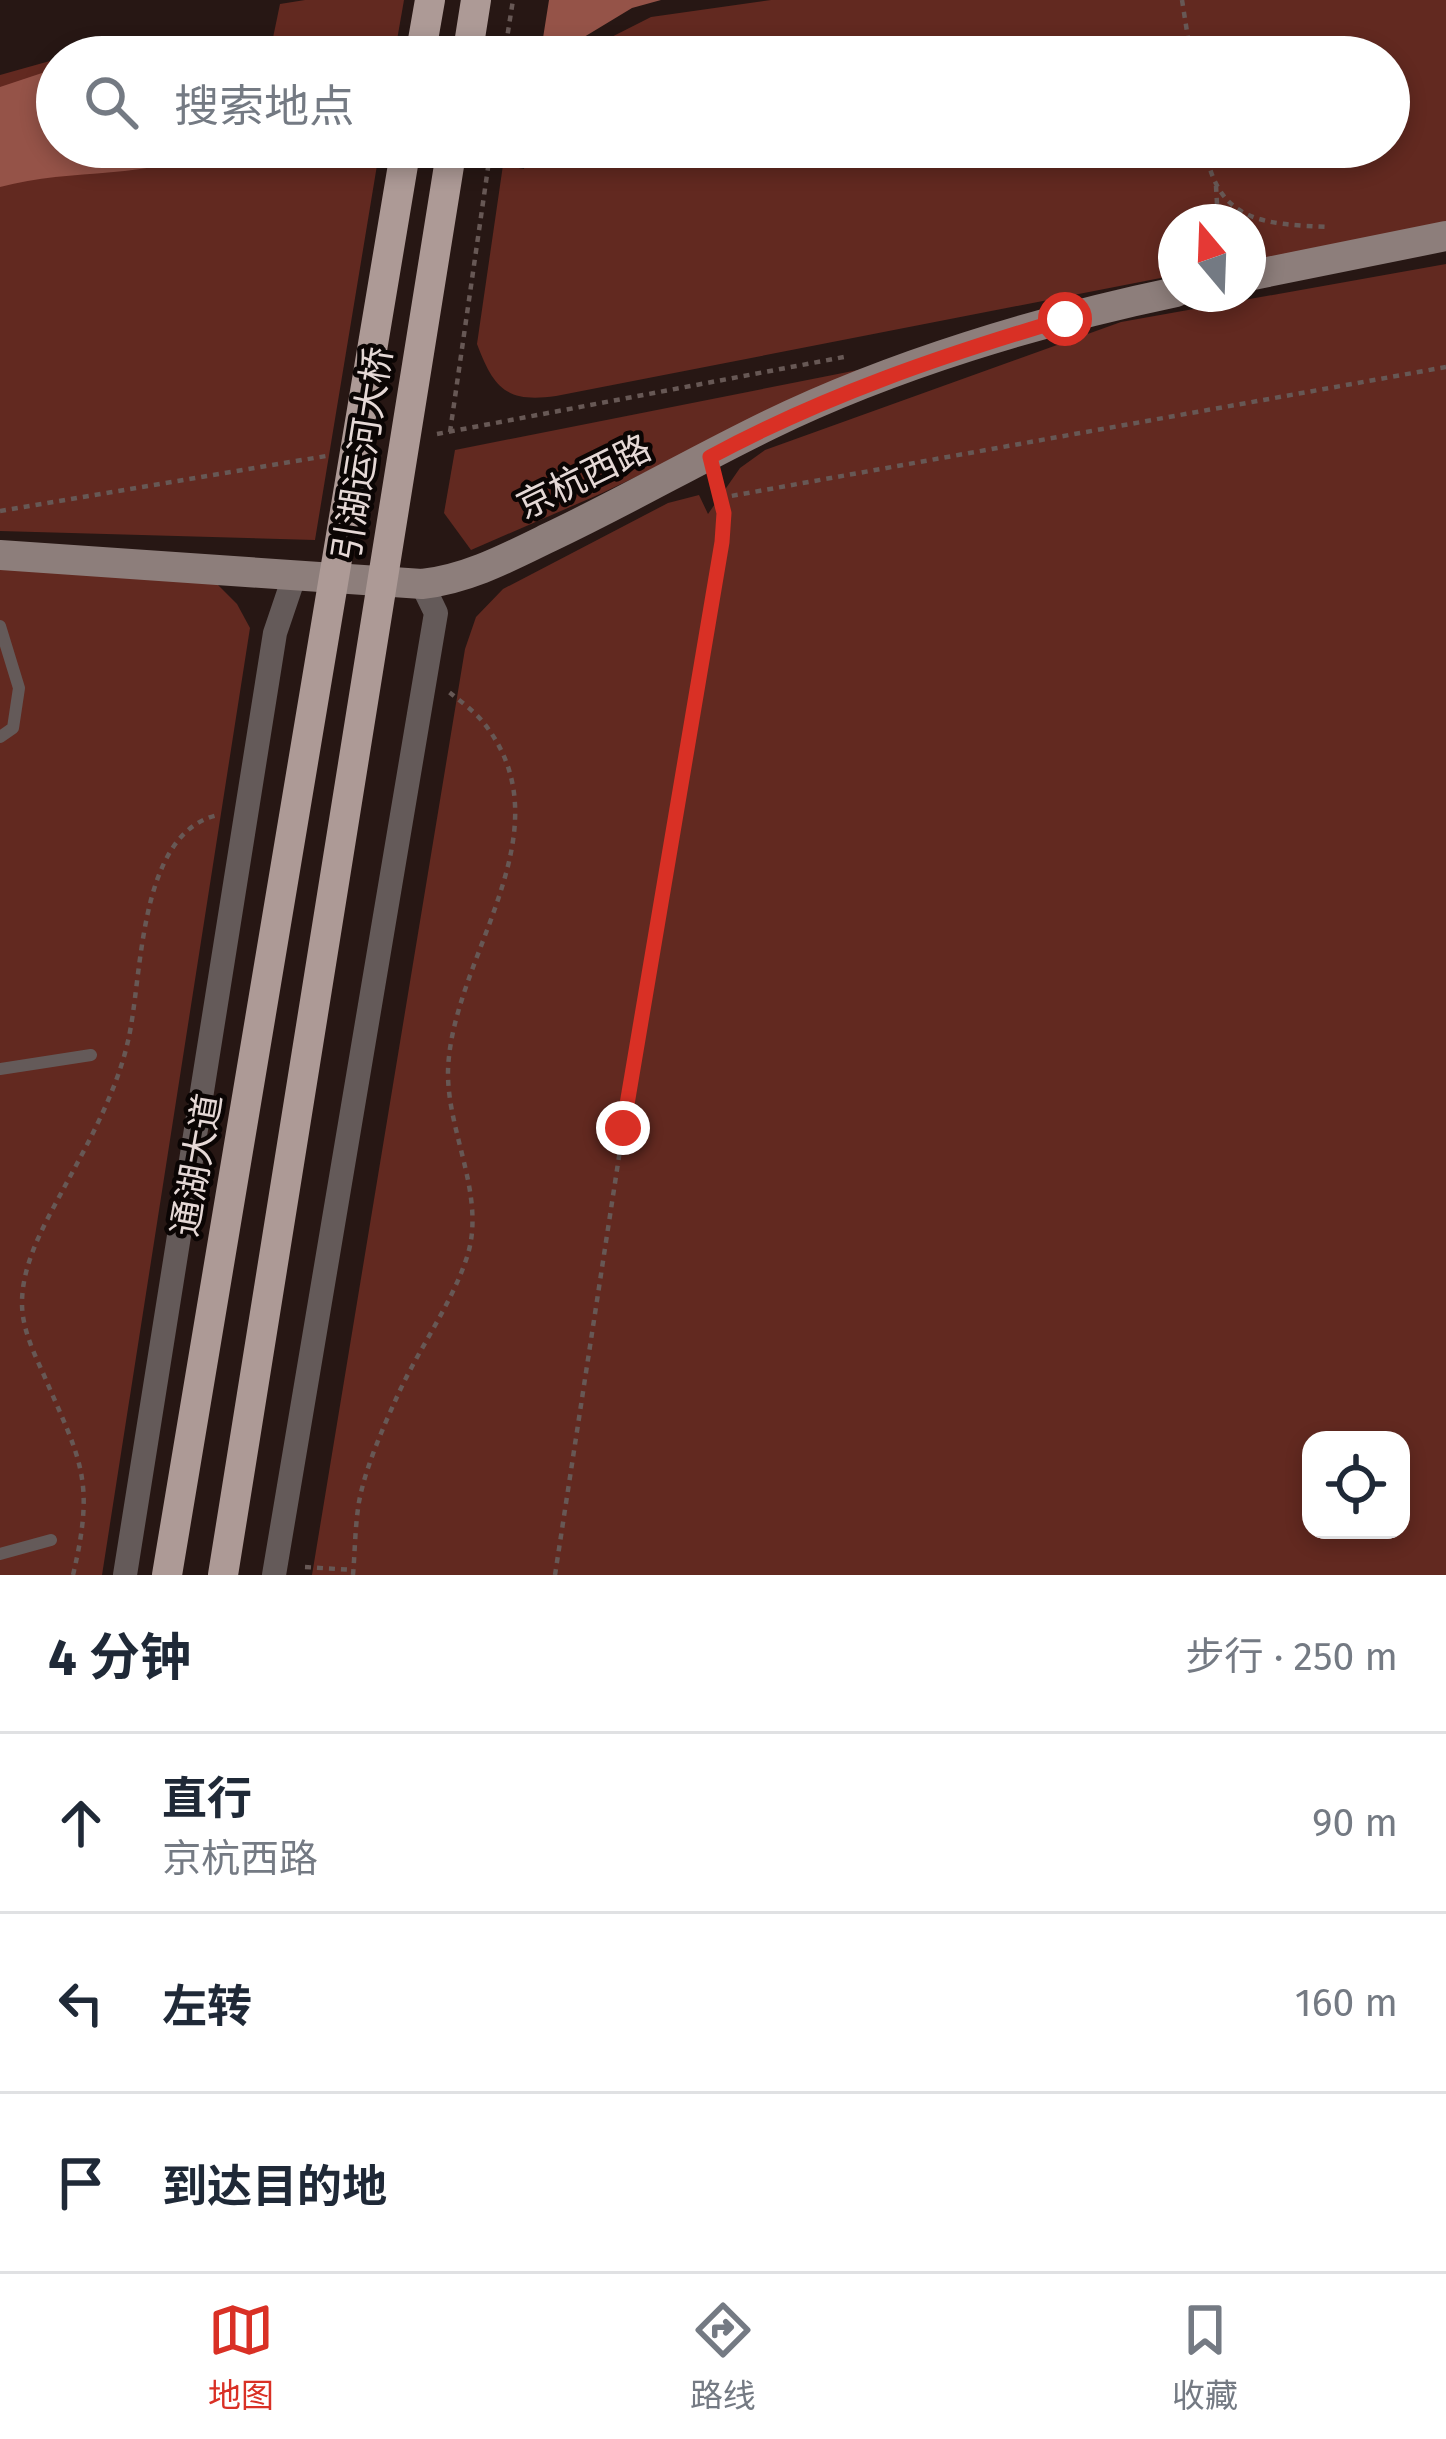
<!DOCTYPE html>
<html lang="zh">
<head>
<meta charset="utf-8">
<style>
  body { margin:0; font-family:"Fira Sans","Noto Sans SC",sans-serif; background:#f6f6f7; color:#1f2937 }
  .controls { position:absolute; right:36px; bottom:36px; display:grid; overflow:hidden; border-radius:24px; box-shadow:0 6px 18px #0003 }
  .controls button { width:108px; height:108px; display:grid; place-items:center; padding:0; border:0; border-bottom:3px solid #e0e1e3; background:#fff; color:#1f2937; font:60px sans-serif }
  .compass { position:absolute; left:1158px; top:204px; width:108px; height:108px; border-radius:50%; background:#fff; box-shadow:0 6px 18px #0003; rotate:341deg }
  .stop { position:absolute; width:36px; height:36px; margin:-27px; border:9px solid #d93025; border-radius:50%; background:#fff }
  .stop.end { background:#d93025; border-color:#fff; box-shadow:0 3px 12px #0008 }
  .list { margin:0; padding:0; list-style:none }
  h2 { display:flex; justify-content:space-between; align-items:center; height:156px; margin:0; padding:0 48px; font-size:51px }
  h2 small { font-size:39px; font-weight:400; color:#747a83 }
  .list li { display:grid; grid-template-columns:78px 1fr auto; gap:36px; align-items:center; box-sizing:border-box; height:180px; padding:0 48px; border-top:3px solid #e0e1e3 }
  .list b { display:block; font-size:45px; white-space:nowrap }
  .list p { margin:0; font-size:39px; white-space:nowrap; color:#747a83 }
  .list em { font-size:39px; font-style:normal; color:#747a83 }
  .icon { flex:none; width:66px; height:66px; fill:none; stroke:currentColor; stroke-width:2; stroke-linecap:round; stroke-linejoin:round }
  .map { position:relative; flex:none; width:1446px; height:1575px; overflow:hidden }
  .search { position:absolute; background:#fff; box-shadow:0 6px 18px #0003; left:36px; right:36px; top:36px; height:132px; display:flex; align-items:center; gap:30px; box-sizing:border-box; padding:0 42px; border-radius:66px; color:#747a83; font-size:45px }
  .sheet { height:696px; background:#fff }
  nav { display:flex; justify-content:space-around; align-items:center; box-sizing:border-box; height:168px; border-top:3px solid #e0e1e3; background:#fff; font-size:33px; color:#747a83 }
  nav a { display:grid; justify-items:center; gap:6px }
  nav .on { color:#d93025 }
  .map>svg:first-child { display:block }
  .green { fill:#622920; fill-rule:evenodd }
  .water { fill:#955348 }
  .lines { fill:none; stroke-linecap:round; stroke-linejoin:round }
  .path { stroke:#675855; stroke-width:4.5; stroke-dasharray:6 6; stroke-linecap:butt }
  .service { stroke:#645a59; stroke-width:12 }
  .minor { stroke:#645a59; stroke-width:24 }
  .secondary { stroke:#8d7e7b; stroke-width:30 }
  .primary { stroke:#ad9a96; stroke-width:30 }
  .route { stroke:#d93025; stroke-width:15 }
  .labels { text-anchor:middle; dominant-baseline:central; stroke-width:9; stroke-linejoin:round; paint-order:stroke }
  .street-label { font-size:36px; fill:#e5d8d6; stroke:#0b0504 }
</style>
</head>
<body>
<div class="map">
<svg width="1446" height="1575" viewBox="0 0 1446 1575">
  <rect width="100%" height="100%" fill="#271714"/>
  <g class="green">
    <polygon points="305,0 404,0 394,57 269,57 280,4"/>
    <path d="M771,0H1446V225L1248,261V222H1176V275L556,396C507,403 494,389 477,344L503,165L524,169L527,147H1389V57H572L651,17Z"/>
    <polygon points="236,39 263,47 266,57 68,57 113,57"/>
    <polygon points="57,59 57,147 380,147 315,540 0,531 0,75"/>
    <path d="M1446,264V1575H312L465,649L476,617L503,589L668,503L699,495L708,514L740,468L765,450L1121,322ZM1311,1440H1401V1530H1311Z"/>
    <polygon points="863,369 600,494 471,550 444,513 455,450"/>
    <polygon points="0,567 214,581 237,604 250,628 102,1575 0,1575"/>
  </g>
  <g class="water">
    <polygon points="549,0 661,0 632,8 551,57 540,57"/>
    <path d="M57,68V147H220C148,181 74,167 0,187V87Z"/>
  </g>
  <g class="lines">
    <g class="path">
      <polyline points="1182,0 1191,57"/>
      <polyline points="504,57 513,0"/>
      <path d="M1205,147C1217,223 1264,224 1329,227"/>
      <polyline points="1216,186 1218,222"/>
      <polyline points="450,432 491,147"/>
      <polyline points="437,434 844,357"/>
      <polyline points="720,498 1446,367"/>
      <polyline points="0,511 326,456"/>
      <polyline points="305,1567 353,1570"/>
      <path d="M73,1575C96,1478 80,1460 43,1373C33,1351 22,1328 22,1303C22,1261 47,1220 66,1184C90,1140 117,1090 128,1041C143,978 137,833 218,815"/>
      <path d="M353,1575C355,1551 355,1526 359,1502C365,1469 382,1430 396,1399C417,1351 449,1309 466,1260C488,1198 447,1134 448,1071C451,957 571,831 483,722C474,711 460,701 449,692"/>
      <polyline points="555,1575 637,1039 721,542 724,513 717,486"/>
    </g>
    <g class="service">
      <polyline points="0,626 19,688 13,728 0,737"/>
      <polyline points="0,1069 91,1055"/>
      <polyline points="0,1554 51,1540"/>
    </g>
    <g class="minor">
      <polyline points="125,1575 275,633 295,574"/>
      <polyline points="274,1575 436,613 422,584"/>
    </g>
    <g class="secondary">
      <polyline points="1248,276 1446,236"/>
      <path d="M0,555L422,584C468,579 509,557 550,537C624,502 695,461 769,425C892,365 1042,320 1176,292"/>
    </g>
    <g class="primary">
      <polyline points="420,57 430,0"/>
      <polyline points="467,57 476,0"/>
      <polyline points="167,1575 406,147"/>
      <polyline points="223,1575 452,147"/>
    </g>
  </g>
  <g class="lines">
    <path class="route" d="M623,1128L722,542L724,513L710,457C823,396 943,355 1065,319"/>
  </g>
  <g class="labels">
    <g class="street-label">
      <text transform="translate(363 454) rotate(-81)">引湖运河大桥</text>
      <text transform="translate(584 477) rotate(-26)">京杭西路</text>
      <text transform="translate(197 1165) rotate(-80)">通湖大道</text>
    </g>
  </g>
</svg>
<div class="controls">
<button><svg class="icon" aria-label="locate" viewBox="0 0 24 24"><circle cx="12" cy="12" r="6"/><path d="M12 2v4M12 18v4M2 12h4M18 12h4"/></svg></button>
</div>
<svg class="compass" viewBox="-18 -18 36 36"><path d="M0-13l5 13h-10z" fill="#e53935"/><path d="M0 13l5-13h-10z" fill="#747a83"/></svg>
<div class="stop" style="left:1065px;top:319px"></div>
<div class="stop end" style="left:623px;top:1128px"></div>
<div class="search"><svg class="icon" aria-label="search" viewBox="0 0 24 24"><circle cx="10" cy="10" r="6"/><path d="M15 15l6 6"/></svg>搜索地点</div>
</div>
<section class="sheet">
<h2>4 分钟<small>步行 · 250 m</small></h2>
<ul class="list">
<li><svg class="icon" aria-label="ahead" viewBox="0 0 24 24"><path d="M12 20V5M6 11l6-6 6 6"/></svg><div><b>直行</b><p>京杭西路</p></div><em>90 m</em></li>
<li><svg class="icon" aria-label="left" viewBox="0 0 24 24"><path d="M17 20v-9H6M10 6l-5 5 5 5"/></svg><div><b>左转</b></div><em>160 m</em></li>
<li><svg class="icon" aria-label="arrive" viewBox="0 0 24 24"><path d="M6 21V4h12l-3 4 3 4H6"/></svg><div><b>到达目的地</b></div></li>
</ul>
</section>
<nav>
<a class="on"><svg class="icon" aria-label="map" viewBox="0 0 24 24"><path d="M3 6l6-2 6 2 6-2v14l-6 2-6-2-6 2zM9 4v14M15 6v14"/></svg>地图</a>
<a><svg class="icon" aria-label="directions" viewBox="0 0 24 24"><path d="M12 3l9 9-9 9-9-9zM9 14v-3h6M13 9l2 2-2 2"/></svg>路线</a>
<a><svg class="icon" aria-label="saved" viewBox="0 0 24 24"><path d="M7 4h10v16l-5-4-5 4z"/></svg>收藏</a>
</nav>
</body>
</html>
